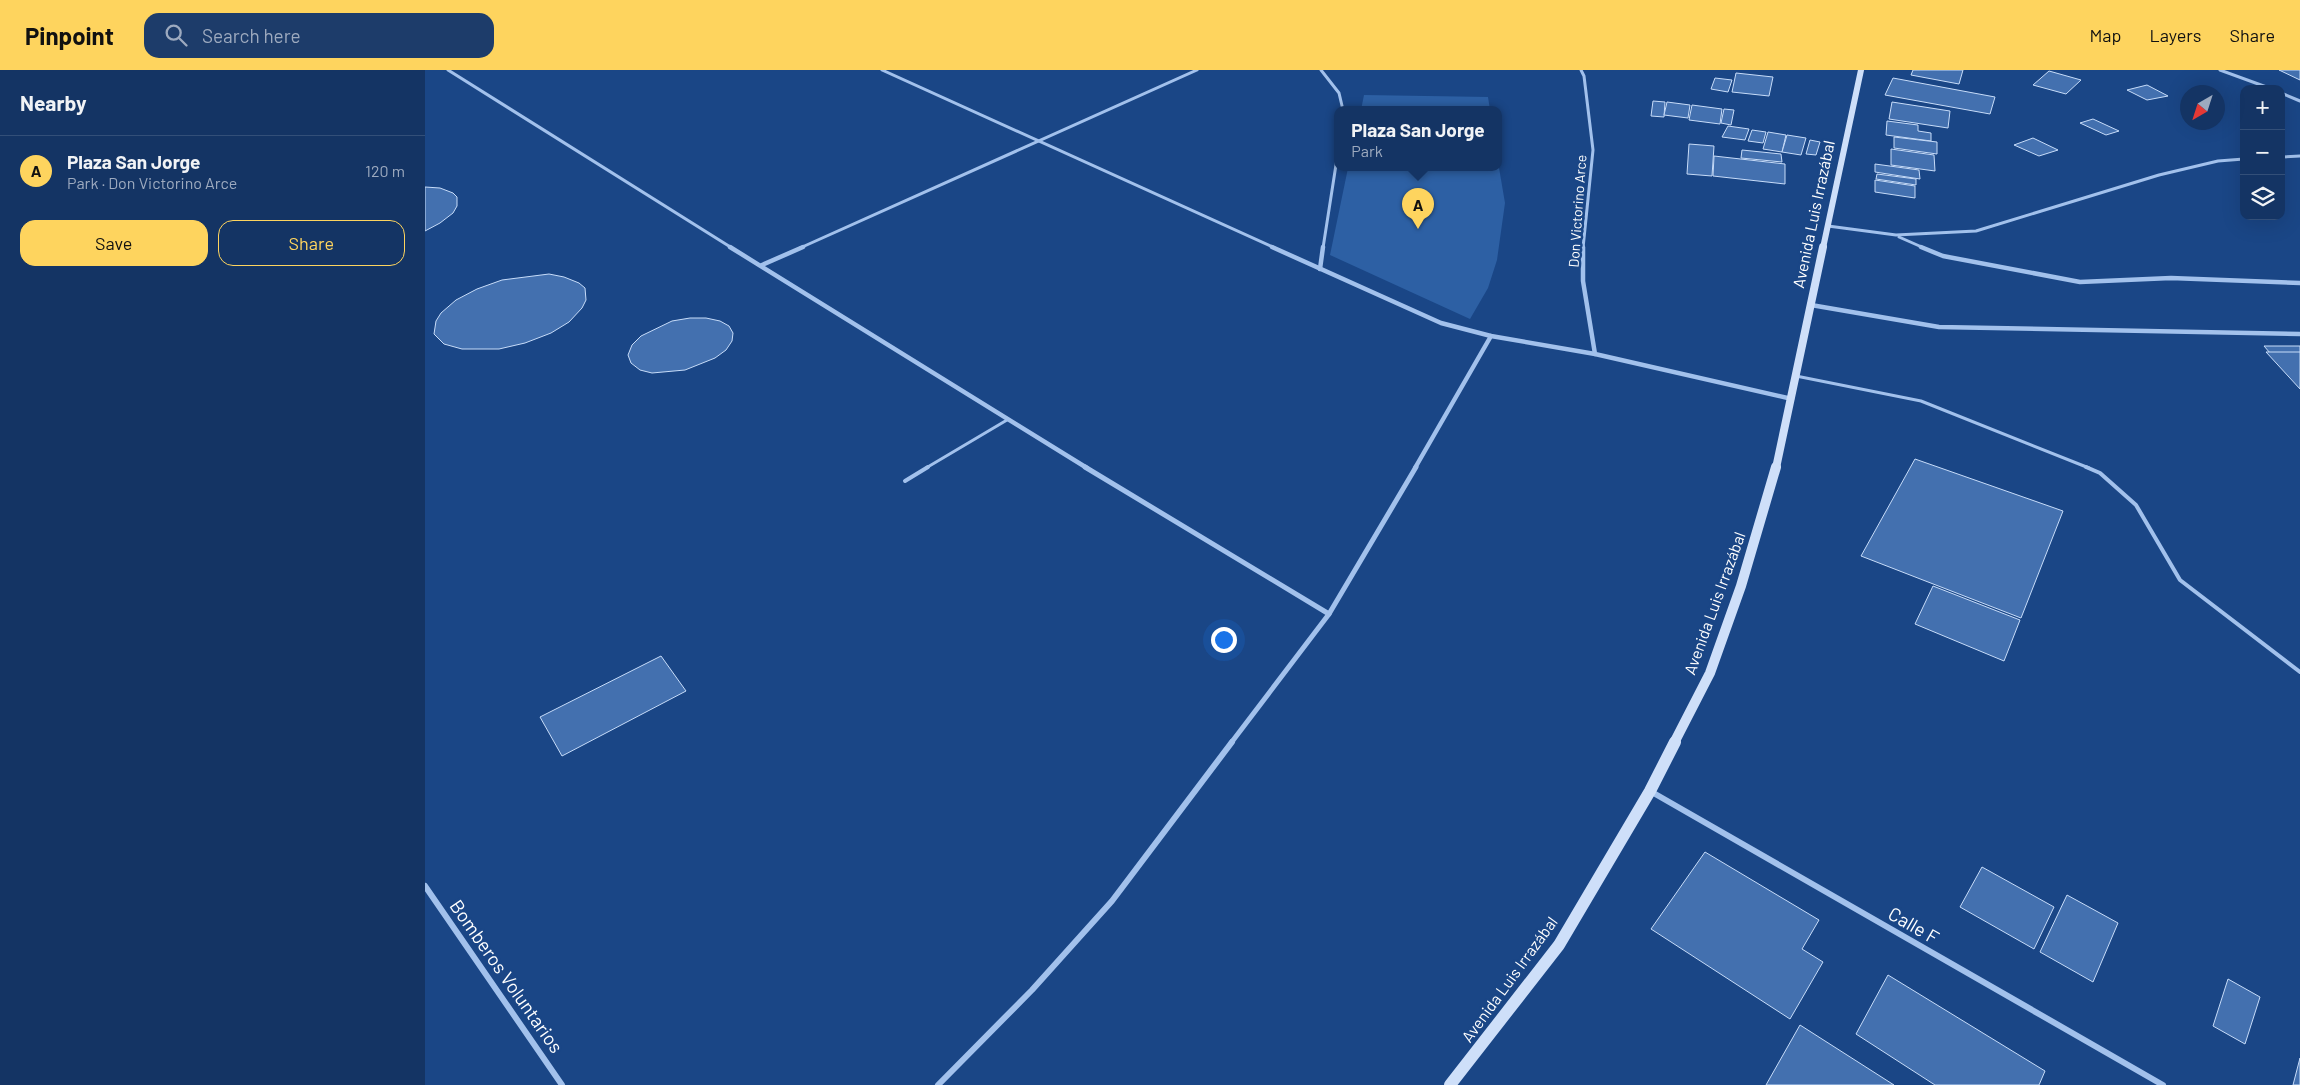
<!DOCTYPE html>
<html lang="en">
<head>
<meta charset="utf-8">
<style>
  body { margin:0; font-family:Barlow,sans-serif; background:#1d3c6a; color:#f1f3f6 }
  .controls { position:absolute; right:15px; top:15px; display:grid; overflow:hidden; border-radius:10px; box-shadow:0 5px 20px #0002 }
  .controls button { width:45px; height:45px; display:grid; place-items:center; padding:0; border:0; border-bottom:1px solid #334f78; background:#143464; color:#f1f3f6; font:25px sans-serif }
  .compass { position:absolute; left:1755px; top:15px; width:45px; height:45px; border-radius:50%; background:#143464; box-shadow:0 5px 20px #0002; rotate:219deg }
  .you { position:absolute; left:798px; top:569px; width:18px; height:18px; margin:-12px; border:4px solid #fff; border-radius:50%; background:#1a73e8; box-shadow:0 0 0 8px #1a73e833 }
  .badge { display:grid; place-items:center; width:32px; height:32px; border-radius:50%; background:#fed45e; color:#111; font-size:16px; font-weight:700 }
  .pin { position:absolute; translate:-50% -41px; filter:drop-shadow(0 1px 2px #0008) }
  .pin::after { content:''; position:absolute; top:26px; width:18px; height:15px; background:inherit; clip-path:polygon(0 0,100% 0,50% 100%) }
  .popup { position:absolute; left:909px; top:36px; width:168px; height:65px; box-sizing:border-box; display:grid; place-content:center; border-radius:10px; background:#143464; filter:drop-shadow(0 1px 4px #0005); font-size:16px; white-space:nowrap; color:#9daabf }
  .popup b { font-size:19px; color:#f1f3f6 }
  .popup::after { content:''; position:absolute; left:50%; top:100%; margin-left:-10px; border:10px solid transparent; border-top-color:#143464 }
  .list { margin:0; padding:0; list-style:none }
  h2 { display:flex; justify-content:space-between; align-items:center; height:65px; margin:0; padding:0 20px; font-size:21px }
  h2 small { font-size:16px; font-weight:400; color:#9daabf }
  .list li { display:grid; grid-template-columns:32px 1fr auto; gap:15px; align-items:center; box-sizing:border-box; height:70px; padding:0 20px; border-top:1px solid #334f78 }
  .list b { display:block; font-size:19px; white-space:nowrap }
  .list p { margin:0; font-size:16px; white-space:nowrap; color:#9daabf }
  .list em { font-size:16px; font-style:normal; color:#9daabf }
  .actions { display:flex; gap:10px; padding:15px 20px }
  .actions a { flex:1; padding:11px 0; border:1px solid #fed45e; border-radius:15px; text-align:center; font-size:18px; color:#fed45e }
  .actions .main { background:#fed45e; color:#111 }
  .icon { flex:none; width:28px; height:28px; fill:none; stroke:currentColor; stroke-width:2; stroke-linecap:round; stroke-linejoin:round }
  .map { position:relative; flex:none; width:1875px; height:1015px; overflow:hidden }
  header { display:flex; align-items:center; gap:30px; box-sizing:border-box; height:70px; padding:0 25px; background:#fed45e; color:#111 }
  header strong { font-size:24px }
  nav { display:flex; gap:28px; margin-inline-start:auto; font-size:18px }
  .search { width:350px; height:45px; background:#1d3c6a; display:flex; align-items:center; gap:12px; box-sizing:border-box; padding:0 18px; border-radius:15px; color:#9daabf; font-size:19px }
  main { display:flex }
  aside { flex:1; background:#143464 }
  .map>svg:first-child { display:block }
  .green { fill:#2d60a4 }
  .building { fill:#4370af; stroke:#c7dcf9 }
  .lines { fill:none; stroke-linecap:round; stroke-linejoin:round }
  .lane-far1 { stroke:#a2c1ec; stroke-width:3 }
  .lane { stroke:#a2c1ec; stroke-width:4 }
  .street-far3 { stroke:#a2c1ec; stroke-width:3 }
  .street-far2 { stroke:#a2c1ec; stroke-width:4.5 }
  .street-far1 { stroke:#a2c1ec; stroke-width:5 }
  .street { stroke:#a2c1ec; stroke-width:6 }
  .secondary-far3 { stroke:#cedff9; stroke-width:6 }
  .secondary-far2 { stroke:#cedff9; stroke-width:8 }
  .secondary-far1 { stroke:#cedff9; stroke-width:10 }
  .secondary { stroke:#cedff9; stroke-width:12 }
  .labels { text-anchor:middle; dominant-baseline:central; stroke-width:5; stroke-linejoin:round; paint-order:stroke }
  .far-street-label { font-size:14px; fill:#fff; stroke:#1a4686 }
  .street-label { font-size:16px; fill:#fff; stroke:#1a4686 }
  .near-street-label { font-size:19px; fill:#fff; stroke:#1a4686 }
</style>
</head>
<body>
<header>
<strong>Pinpoint</strong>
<div class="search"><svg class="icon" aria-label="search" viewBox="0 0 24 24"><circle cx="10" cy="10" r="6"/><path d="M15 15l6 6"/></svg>Search here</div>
<nav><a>Map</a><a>Layers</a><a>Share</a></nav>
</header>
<main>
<aside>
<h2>Nearby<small></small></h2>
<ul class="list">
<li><span class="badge">A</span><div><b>Plaza San Jorge</b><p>Park · Don Victorino Arce</p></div><em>120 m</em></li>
</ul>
<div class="actions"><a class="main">Save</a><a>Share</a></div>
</aside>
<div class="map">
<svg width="1875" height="1015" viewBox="0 0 1875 1015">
  <rect width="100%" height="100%" fill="#1a4686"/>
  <g class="green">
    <polygon points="939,25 1063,27 1065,40 936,40"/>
    <polygon points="1073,92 1080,133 1072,190 1063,218 1045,249 905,185 923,98 1073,98"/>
  </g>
  <g class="building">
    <polygon points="1488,0 1538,0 1534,14 1486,5"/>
    <polygon points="1854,0 1875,0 1875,10"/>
    <polygon points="1624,1 1656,10 1641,24 1608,15"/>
    <polygon points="1311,3 1348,7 1344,26 1307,22"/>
    <polygon points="1290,8 1307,10 1303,22 1286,19"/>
    <polygon points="1468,8 1570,27 1565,44 1460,25"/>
    <polygon points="1722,15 1743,26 1722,30 1702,20"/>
    <polygon points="1228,31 1240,32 1239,47 1226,46"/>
    <polygon points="1242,32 1265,35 1263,48 1239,45"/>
    <polygon points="1467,32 1525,41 1523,58 1464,49"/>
    <polygon points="1267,35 1297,39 1295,54 1264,50"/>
    <polygon points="1299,39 1309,40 1306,55 1296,53"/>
    <polygon points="1668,49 1694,61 1681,65 1655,53"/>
    <polygon points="1462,51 1493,55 1493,61 1506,63 1506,71 1461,65"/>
    <polygon points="1303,56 1324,59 1320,70 1297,67"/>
    <polygon points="1327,60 1341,62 1338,73 1323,71"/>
    <polygon points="1343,62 1361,65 1357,82 1338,79"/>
    <polygon points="1362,65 1381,68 1376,85 1357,82"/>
    <polygon points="1469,67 1512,72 1512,84 1469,78"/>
    <polygon points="1608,68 1633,80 1614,86 1589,75"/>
    <polygon points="1385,70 1395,72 1391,85 1381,84"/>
    <polygon points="1264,74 1289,76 1287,106 1262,104"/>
    <polygon points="1466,79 1509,85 1510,101 1466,95"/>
    <polygon points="1317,80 1356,84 1357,92 1316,88"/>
    <polygon points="1289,86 1360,94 1360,114 1288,106"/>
    <polygon points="1450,94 1494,100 1495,109 1450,102"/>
    <polygon points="1452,104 1491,109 1491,115 1451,109"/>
    <polygon points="1450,110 1490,116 1490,128 1450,122"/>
    <polygon points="0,117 15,118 28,123 32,127 32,136 28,143 15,153 0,161"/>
    <polygon points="124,204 139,207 154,213 160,218 161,230 157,238 144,252 126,263 100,273 74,279 37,279 19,274 9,264 11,251 16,243 31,230 52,219 77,210"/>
    <polygon points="265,248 281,248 295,251 304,256 308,263 307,271 301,280 290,288 260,300 227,303 215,300 206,293 203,285 207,275 216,266 247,251"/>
    <polygon points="1839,276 1875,276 1875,318"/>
    <polygon points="1841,282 1875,282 1875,319"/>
    <polygon points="1490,389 1638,441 1596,548 1436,486"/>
    <polygon points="1508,516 1595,550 1579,591 1490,554"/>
    <polygon points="236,586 261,621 137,686 115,647"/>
    <polygon points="1280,782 1394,850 1377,879 1398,892 1365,949 1226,859"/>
    <polygon points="1557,797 1629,837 1609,879 1535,837"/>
    <polygon points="1642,825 1693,853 1668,912 1615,882"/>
    <polygon points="1463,905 1620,1001 1614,1015 1510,1015 1431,964"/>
    <polygon points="1803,909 1835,927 1820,974 1788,956"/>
    <polygon points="1375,955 1469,1015 1341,1015"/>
    <polygon points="1875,988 1875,1015 1868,1015"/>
  </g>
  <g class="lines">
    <g class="lane-far1">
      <polyline points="1371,306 1496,331 1664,398"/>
      <polyline points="501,398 582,350"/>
    </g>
    <g class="lane">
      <polyline points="1661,397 1675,403 1711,435 1755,510 1875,602"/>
      <polyline points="480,411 503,397"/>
    </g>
    <g class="street-far3">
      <polyline points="23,0 307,178"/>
      <polyline points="457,0 850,178"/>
      <polyline points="896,0 914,23 918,40"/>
      <polyline points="1156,0 1159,6 1168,80 1158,178"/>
      <polyline points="1795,0 1847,19"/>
      <polyline points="1856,23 1875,31"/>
      <polyline points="1856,87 1875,86"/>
      <polyline points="1403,156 1471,165 1551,161 1734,105 1793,91 1819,89"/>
      <polyline points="1474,167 1499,178"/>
      <polyline points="375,178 772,0"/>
      <polyline points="898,178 913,82"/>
    </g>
    <g class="street-far2">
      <polyline points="305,177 662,398"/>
      <polyline points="847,177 1016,253 1066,266 1170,284 1367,329"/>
      <polyline points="1158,177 1158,211 1170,284"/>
      <polyline points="1496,177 1518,186 1655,212 1746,208 1875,213"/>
      <polyline points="337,195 378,177"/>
      <polyline points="895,199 898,177"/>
      <polyline points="1386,235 1514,257 1875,264"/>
      <polyline points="990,398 1066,266"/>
    </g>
    <g class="street-far1">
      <polyline points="660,397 904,544"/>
      <polyline points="806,673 904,544 991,397"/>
    </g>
    <g class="street">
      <polyline points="1225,721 1738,1015"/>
      <polyline points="0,816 137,1015"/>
      <polyline points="513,1015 607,920 687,831 807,672"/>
    </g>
    <polyline class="secondary-far3" points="1398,178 1436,0"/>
    <polyline class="secondary-far2" points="1351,398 1398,177"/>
    <polyline class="secondary-far1" points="1249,673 1285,603 1316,516 1351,397"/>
    <polyline class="secondary" points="1025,1015 1134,875 1225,721 1250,672"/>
  </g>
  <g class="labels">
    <g class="far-street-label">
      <text transform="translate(1152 141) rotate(-86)">Don Victorino Arce</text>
    </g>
    <g class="street-label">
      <text transform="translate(1388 144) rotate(-78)">Avenida Luis Irrazábal</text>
      <text transform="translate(1289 533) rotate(-70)">Avenida Luis Irrazábal</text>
      <text transform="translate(1084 909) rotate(-54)">Avenida Luis Irrazábal</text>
    </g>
    <g class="near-street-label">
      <text transform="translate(1489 855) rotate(30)">Calle F</text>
      <text transform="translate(82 906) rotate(55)">Bomberos Voluntarios</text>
    </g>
  </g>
</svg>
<div class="controls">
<button>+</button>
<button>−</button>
<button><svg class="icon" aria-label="layers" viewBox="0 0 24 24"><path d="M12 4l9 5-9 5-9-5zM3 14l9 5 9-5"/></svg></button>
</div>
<svg class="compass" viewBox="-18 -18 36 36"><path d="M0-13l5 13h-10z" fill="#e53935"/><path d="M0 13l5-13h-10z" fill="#9daabf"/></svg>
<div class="you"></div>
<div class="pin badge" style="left:993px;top:159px">A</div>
<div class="popup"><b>Plaza San Jorge</b>Park</div>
</div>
</main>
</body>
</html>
